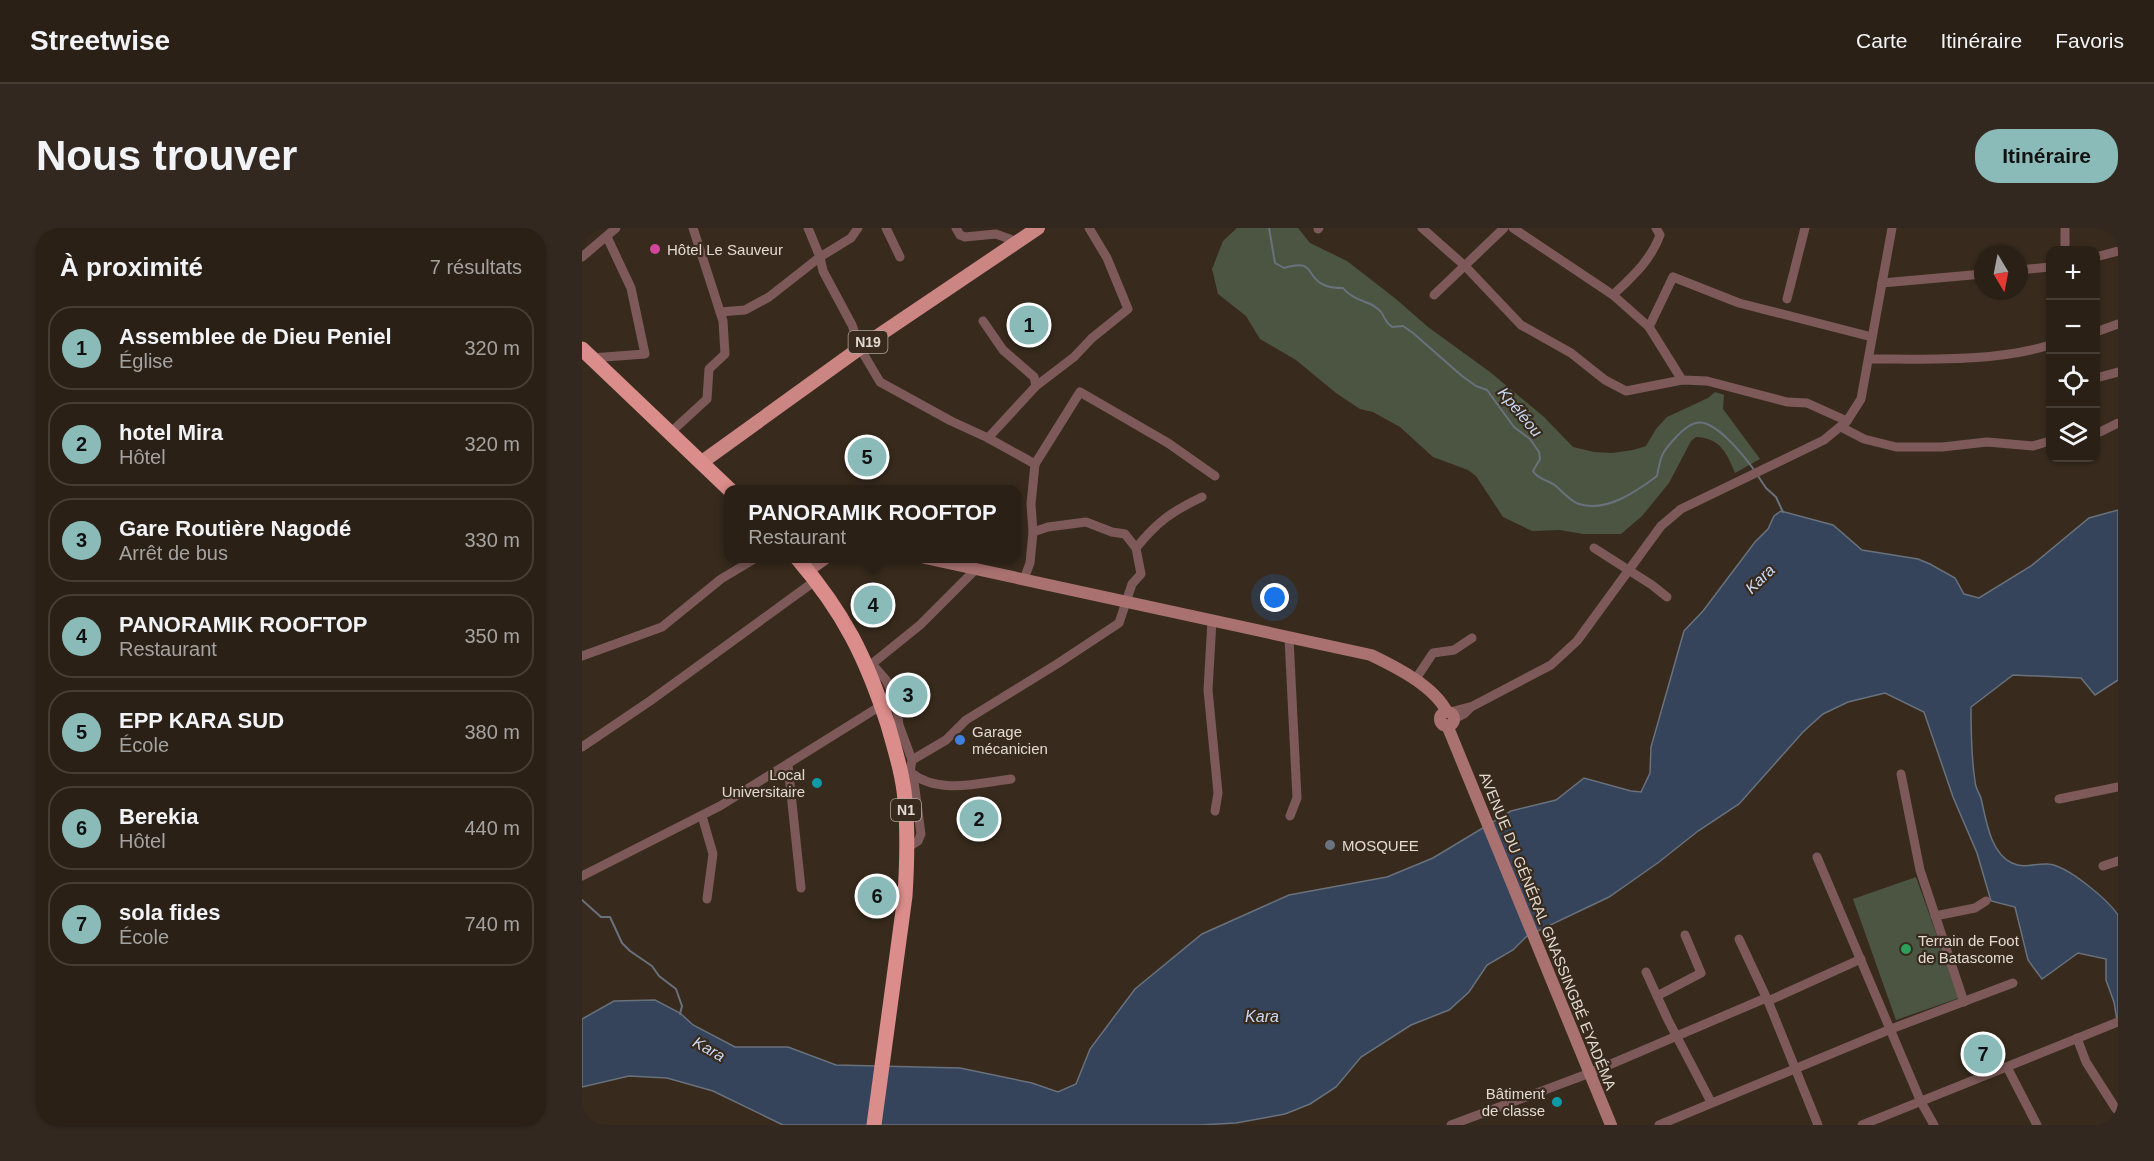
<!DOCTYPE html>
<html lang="fr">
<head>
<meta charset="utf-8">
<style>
  body { margin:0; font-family:Arial,sans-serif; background:#32281f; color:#f1f3f6 }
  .controls { position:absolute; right:18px; top:18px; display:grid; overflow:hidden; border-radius:12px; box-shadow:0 2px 4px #0004 }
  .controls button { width:54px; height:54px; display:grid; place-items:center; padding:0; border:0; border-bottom:2px solid #463e35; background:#2a2016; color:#f1f3f6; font:30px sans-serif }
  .compass { position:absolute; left:1392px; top:18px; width:54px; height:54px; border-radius:50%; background:#2a2016; box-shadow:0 2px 4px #0004; rotate:170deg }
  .you { position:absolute; left:693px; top:370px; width:21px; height:21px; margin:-15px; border:4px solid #fff; border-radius:50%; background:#1a73e8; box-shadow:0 0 0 9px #1a73e833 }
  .badge { display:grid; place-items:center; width:39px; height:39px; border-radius:50%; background:#8bbbb9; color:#111; font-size:20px; font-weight:700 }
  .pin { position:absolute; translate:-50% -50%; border:3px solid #fff; box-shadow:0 2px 6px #0006 }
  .popup { position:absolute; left:142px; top:257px; width:297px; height:78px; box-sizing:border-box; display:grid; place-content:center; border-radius:12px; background:#2a2016; filter:drop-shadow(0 2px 4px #0005); font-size:20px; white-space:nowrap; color:#a5a3a1 }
  .popup b { font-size:22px; color:#f1f3f6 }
  .popup::after { content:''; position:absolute; left:50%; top:100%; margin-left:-12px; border:12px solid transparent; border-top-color:#2a2016 }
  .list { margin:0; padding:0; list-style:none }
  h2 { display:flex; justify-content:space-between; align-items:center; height:78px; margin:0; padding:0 24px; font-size:26px }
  h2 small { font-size:20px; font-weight:400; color:#a5a3a1 }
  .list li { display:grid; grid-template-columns:39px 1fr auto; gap:18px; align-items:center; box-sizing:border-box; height:84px; margin:0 12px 12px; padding:0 12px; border:2px solid #463e35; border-radius:24px }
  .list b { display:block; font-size:22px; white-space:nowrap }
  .list p { margin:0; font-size:20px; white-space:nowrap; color:#a5a3a1 }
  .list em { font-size:20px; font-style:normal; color:#a5a3a1 }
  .icon { flex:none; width:33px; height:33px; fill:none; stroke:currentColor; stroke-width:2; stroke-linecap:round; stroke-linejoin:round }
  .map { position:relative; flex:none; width:1536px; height:897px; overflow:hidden; border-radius:24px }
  header { display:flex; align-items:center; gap:36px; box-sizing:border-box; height:84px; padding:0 30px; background:#2a2016; border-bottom:2px solid #463e35 }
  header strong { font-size:28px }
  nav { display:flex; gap:33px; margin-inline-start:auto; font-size:21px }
  .intro { display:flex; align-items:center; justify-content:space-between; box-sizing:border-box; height:144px; padding:0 36px }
  h1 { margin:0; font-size:42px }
  .button { padding:15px 27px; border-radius:24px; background:#8bbbb9; color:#111; font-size:21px; font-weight:700 }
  main { display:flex; gap:36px; padding:0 36px }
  aside { flex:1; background:#2a2016; border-radius:24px; box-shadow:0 2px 4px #0004 }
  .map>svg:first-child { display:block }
  .green { fill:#4c5541 }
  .water { fill:#35445a; stroke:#69717d; stroke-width:1.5 }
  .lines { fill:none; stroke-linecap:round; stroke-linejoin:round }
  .stream { stroke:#69717d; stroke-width:2 }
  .minor { stroke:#7d5a59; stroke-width:9 }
  .secondary { stroke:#a97271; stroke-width:12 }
  .primary { stroke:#cb8583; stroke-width:14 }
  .trunk { stroke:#da8d8b; stroke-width:15 }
  .hotel-dot { fill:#d1479c; stroke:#382b1d; stroke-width:2 }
  .shop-dot { fill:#3f7fe0; stroke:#382b1d; stroke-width:2 }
  .culture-dot { fill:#0f9aa8; stroke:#382b1d; stroke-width:2 }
  .worship-dot { fill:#6b7280; stroke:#382b1d; stroke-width:2 }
  .leisure-dot { fill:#2e9e5b; stroke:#382b1d; stroke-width:2 }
  .labels { text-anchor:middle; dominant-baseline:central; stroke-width:4.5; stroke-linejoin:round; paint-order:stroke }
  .shield { fill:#382b1d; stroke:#afa59a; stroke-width:1.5 }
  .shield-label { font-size:14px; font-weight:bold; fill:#e2d9d0 }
  .poi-label { font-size:15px; fill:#e2d9d0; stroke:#382b1d; text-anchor:start }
  .street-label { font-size:15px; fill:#e2d9d0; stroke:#382b1d }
  .water-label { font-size:16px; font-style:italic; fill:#c7d9f5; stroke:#382b1d }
</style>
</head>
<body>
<header>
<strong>Streetwise</strong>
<nav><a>Carte</a><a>Itinéraire</a><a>Favoris</a></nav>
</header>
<div class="intro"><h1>Nous trouver</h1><a class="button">Itinéraire</a></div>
<main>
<aside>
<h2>À proximité<small>7 résultats</small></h2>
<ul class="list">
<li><span class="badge">1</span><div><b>Assemblee de Dieu Peniel</b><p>Église</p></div><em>320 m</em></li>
<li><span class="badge">2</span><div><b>hotel Mira</b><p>Hôtel</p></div><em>320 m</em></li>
<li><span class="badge">3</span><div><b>Gare Routière Nagodé</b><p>Arrêt de bus</p></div><em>330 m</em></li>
<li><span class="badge">4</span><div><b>PANORAMIK ROOFTOP</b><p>Restaurant</p></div><em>350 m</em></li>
<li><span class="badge">5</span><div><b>EPP KARA SUD</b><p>École</p></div><em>380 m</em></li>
<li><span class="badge">6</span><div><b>Berekia</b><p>Hôtel</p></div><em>440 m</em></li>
<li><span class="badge">7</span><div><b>sola fides</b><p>École</p></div><em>740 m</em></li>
</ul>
</aside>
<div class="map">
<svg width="1536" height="897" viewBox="0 0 1536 897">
  <rect width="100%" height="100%" fill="#382b1d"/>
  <g class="green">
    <path d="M655,0H716L728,15L765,33L814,71L846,99L908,144L962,189L991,219L1012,224L1030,225L1051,222L1064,218L1074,201L1085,189L1126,170L1133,164L1142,167L1141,181L1178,231L1153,245C1145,225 1138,210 1114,209L1109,213L1087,255L1060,288L1039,306H1001L978,302L950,303L921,289L894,248L886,242L851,229L818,199L791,184L778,181L754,165L714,132L678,111L664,88L636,66L630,41L641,13Z"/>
    <polygon points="1334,649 1377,770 1314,792 1271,671"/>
  </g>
  <path class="water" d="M1536,282V452L1513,467L1499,450L1431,447L1389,479C1389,504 1389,529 1393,553C1393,559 1397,565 1399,570C1404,591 1408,625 1430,635C1443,641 1453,635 1466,636C1485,637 1526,672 1536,687V798L1532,774L1524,752V731L1496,725L1460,751L1446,732L1433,679L1409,673L1395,625L1371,569L1342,484L1303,465L1266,474L1241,486L1221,504L1157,576L1116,603L1077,634L1027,669L945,708L931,722L905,737L887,764L867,782L829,797L779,829L754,859L728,876L703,886L654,895L618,897H201L131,863L85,850L47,848L0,859V791L32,773L73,772L98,785L111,797L153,819H206L254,837L378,840L450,855L476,864L494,856L508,821L553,761L620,706L707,667L805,649L851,630L929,583L974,572L1002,550L1049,563L1059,564L1068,545L1069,519L1102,403L1121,383L1173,314L1186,301L1192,288L1199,283L1251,297L1280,322L1336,331L1348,336L1373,350L1382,366L1397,370L1449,338L1507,290Z"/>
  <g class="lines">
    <g class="stream">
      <path d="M687,0L693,35L702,40C734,30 723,49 742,57C748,60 755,60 761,60C773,75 790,72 799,84C804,91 802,93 810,99L821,98L831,105L880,148L894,158L905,162L932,199L948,211L957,224L958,231L951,243C956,252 967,252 974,258C981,264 988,273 997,276C1024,285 1055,263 1075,248C1079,226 1080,224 1096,207C1104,199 1114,191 1125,196C1142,203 1163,229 1173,243"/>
      <polyline points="1176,248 1184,260 1194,269 1201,284"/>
      <polyline points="0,672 19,689 28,689 40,715 48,723 70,738 77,748 94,761 100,778 98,786"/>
    </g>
    <g class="minor">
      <polyline points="226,0 238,29 241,43 270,97 278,120 298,154 369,193 406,210 453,236"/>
      <polyline points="304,0 318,29"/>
      <polyline points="374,0 378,7 383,9 414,6 436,14"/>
      <polyline points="840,0 883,38 939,97 989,125 1023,152 1044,163 1100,152 1125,153 1205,174 1225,175 1265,193"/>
      <polyline points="931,0 1031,67 1067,99 1100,152"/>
      <polyline points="736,1 737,0"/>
      <polyline points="1483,22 1483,0"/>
      <polyline points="0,29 34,0"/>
      <polyline points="1514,29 1536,23"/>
      <polyline points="1437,42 1468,39"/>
      <polyline points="1300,55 1401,46"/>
      <polyline points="852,67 922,0"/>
      <path d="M1031,67C1050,49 1069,32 1078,7L1074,0"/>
      <polyline points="1205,71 1223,0"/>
      <polyline points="138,84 163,82 187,69 238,29 269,10 276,0"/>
      <polyline points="401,93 421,122 452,149 454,158"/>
      <polyline points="1067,99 1091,49 1157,75 1290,109"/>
      <polyline points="1514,104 1536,96"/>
      <polyline points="9,130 63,126 49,60 25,9"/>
      <path d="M1287,131C1345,131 1413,134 1468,117"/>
      <polyline points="1514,150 1536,144"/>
      <polyline points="1259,199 1282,211 1314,219 1360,219 1405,214 1451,218 1468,213"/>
      <polyline points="89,204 125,171 127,141 143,126 141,93 111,0"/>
      <polyline points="1514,204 1518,204 1536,195"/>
      <polyline points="406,210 454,158 492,129 510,110 546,81 525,30 507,0"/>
      <polyline points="451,304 466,299 504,294 530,304 543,306 554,320"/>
      <polyline points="1012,320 1070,357 1085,369"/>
      <polyline points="442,351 448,335 451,304 449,276 453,236 498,164 586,215 633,248"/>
      <polyline points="630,392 626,462 636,565 633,583"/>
      <polyline points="707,410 715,570 708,588"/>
      <polyline points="0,428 80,399 139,351 174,330"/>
      <polyline points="290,436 304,452 314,473 317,497 330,532 328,544 320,550"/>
      <polyline points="286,439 338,397 393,342"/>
      <polyline points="833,452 851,425 872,422 890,410"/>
      <polyline points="868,484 891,478 969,437 995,413 1079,298 1099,281 1242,212 1265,193 1279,171 1310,0"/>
      <polyline points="872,491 882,486 889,479"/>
      <polyline points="0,519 68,473 233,353"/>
      <path d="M330,532L364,512L384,492L475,436L537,395L550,356L559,346L554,320C576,293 589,284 620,269"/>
      <polyline points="206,537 219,660"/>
      <path d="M328,544C356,567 397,555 429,551"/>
      <polyline points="1319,546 1338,642 1382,774"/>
      <polyline points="1477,571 1536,559"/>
      <polyline points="120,588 131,626 125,671"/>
      <polyline points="325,620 336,613 339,606 331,546"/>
      <polyline points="1235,629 1339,874 1352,897"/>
      <polyline points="1521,638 1536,633"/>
      <polyline points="0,648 138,578 300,477"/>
      <polyline points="1353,688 1393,680 1404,673"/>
      <polyline points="1157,711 1186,773 1236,897"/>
      <polyline points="1064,744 1086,792 1129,874"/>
      <polyline points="1075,768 1119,745 1103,707"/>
      <polyline points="1186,773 1279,731"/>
      <polyline points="1495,810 1504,834 1534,881"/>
      <polyline points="1425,839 1455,897"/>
      <polyline points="1008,845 1184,770"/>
      <polyline points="869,897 1008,845"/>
      <polyline points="1077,897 1309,801 1431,755"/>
      <polyline points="1280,897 1536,794"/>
    </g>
    <g class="secondary">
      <path d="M343,330L789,427C814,439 852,458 865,484"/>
      <polyline points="226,343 244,330"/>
      <circle cx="865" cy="491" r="7"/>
      <polyline points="865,497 1029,897"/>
    </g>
    <polyline class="primary" points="120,234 278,120 456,0"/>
    <g class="trunk">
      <polyline points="0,121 148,262"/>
      <path d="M215,330C262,385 284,429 306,497C313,522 321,547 323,572C326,604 325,636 323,668L292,897"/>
    </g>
  </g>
  <circle class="hotel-dot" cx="73" cy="21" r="6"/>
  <circle class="shop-dot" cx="378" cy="512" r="6"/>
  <g class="culture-dot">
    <circle cx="235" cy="555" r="6"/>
    <circle cx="975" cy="874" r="6"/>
  </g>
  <circle class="worship-dot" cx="748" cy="617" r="6"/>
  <circle class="leisure-dot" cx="1324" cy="721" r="6"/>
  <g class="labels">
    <g class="shield">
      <rect x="266.5" y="103" width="39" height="22" rx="4.5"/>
      <rect x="309" y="571" width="30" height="22" rx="4.5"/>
    </g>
    <g class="shield-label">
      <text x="286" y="114">N19</text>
      <text x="324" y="582">N1</text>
    </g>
    <g class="poi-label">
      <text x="85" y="21">Hôtel Le Sauveur</text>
      <text x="390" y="503">Garage<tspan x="390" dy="17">mécanicien</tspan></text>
      <text x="223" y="546" text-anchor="end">Local<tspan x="223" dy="17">Universitaire</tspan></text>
      <text x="760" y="617">MOSQUEE</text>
      <text x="1336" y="712">Terrain de Foot<tspan x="1336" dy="17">de Batascome</tspan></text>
      <text x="963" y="865" text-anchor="end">Bâtiment<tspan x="963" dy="17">de classe</tspan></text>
    </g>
    <g class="street-label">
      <text transform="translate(966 703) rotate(68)">AVENUE DU GÉNÉRAL GNASSINGBÉ EYADÉMA</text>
    </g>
    <g class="water-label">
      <text transform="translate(938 184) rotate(50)">Kpéléou</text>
      <text transform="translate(1178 351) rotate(-44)">Kara</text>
      <text x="680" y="788">Kara</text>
      <text transform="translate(127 821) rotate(29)">Kara</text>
    </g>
  </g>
</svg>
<div class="controls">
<button>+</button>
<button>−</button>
<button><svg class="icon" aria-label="locate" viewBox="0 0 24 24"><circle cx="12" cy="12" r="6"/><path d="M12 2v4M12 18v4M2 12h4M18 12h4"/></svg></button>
<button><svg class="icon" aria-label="layers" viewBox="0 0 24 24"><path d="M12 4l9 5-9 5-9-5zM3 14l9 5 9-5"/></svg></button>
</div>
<svg class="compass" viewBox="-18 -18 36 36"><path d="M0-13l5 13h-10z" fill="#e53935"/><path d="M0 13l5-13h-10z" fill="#a5a3a1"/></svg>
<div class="you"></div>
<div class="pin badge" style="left:447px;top:97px">1</div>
<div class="pin badge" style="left:397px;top:591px">2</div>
<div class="pin badge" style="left:326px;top:467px">3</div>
<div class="pin badge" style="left:291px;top:377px">4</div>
<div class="popup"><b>PANORAMIK ROOFTOP</b>Restaurant</div>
<div class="pin badge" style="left:285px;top:229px">5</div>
<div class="pin badge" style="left:295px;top:668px">6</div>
<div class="pin badge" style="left:1401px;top:826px">7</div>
</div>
</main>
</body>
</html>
